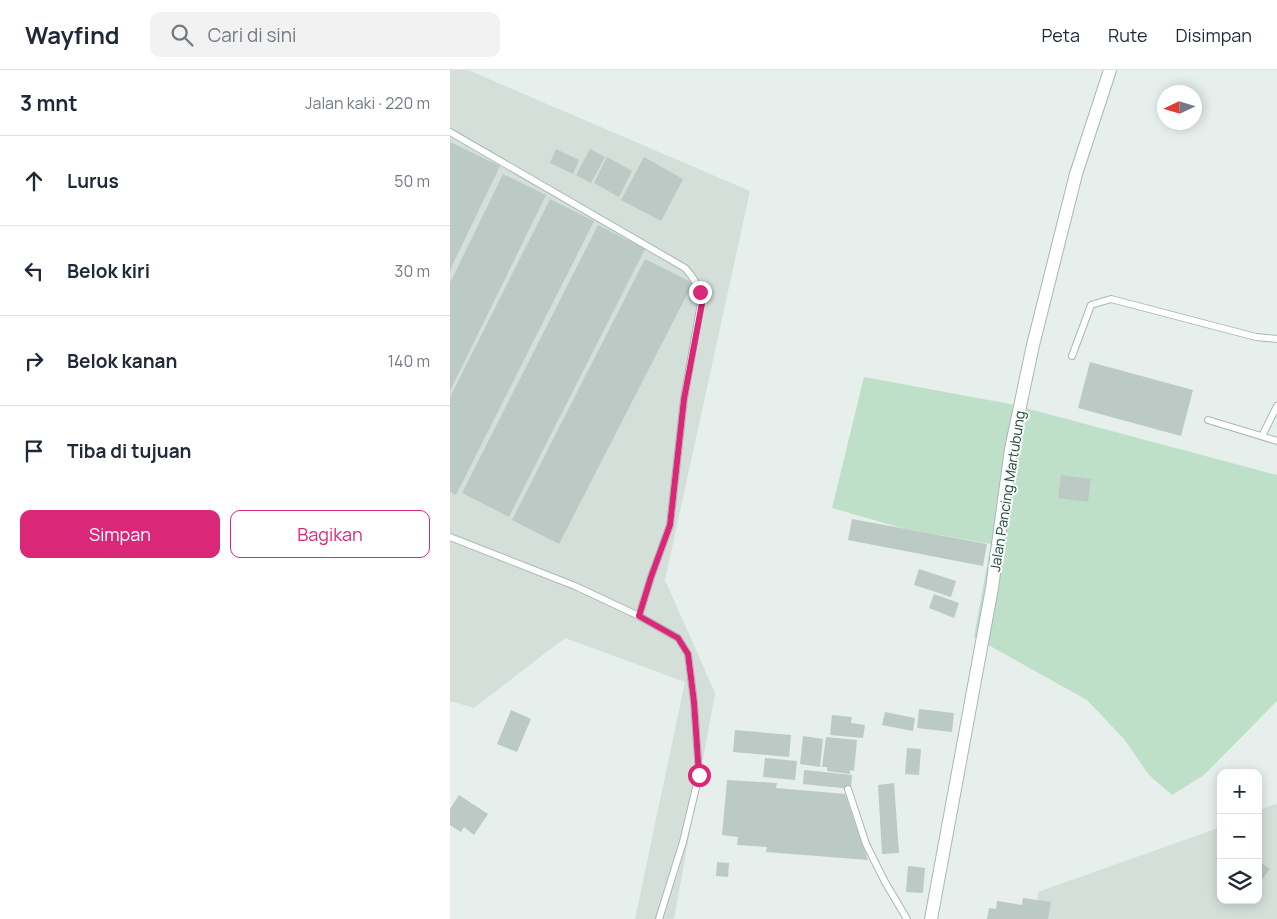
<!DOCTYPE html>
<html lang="id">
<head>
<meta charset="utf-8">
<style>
  body { margin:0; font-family:Manrope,sans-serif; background:#f2f2f3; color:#1f2937 }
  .controls { position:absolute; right:15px; bottom:15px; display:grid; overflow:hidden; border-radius:10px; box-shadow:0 2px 12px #0003 }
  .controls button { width:45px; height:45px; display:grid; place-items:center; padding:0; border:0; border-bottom:1px solid #e0e1e3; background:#fff; color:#1f2937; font:25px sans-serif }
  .compass { position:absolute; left:707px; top:15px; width:45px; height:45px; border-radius:50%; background:#fff; box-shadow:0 2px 12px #0003; rotate:266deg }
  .stop { position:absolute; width:15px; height:15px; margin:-11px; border:4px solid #db2777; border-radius:50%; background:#fff }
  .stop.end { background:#db2777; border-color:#fff; box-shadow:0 1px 5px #0008 }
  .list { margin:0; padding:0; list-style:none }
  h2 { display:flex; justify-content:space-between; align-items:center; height:65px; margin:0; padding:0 20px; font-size:21px }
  h2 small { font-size:16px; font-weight:400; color:#747a83 }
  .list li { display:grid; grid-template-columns:32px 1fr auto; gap:15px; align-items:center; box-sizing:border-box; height:90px; padding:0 20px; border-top:1px solid #e0e1e3 }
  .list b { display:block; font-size:19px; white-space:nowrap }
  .list em { font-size:16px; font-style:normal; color:#747a83 }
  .actions { display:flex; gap:10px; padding:15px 20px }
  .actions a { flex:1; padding:11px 0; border:1px solid #db2777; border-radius:10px; text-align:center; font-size:18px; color:#db2777 }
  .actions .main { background:#db2777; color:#fff }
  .icon { flex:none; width:28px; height:28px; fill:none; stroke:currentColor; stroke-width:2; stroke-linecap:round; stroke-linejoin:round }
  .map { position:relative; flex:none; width:827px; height:849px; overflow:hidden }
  header { display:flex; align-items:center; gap:30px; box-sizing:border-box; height:70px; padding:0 25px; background:#fff; border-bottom:1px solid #e0e1e3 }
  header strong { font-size:24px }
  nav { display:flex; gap:28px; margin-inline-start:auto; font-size:18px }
  .search { width:350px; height:45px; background:#f2f2f3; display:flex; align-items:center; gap:12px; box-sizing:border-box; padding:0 18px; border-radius:10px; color:#747a83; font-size:19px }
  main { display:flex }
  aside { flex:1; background:#fff }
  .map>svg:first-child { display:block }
  .built { fill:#d4dfda }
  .green { fill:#bfe0c8 }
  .building { fill:#bbcac4 }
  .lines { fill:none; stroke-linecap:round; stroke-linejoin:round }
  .lane-casing { stroke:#a8b8b2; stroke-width:8 }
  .street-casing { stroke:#a8b8b2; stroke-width:14 }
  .lane { stroke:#fff; stroke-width:6 }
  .street { stroke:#fff; stroke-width:12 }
  .route { stroke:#db2777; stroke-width:6 }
  .labels { text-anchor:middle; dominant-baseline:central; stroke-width:4; stroke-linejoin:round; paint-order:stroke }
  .street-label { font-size:14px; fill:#24423a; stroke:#f7fbf9 }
</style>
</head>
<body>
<header>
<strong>Wayfind</strong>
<div class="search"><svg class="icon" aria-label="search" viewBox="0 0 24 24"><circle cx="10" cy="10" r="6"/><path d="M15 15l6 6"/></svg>Cari di sini</div>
<nav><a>Peta</a><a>Rute</a><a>Disimpan</a></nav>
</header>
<main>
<aside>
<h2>3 mnt<small>Jalan kaki · 220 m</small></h2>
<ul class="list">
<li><svg class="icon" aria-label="ahead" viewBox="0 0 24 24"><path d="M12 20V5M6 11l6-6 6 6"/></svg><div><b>Lurus</b></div><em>50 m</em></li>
<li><svg class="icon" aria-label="left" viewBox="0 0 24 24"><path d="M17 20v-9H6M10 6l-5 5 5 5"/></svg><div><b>Belok kiri</b></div><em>30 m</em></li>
<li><svg class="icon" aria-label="right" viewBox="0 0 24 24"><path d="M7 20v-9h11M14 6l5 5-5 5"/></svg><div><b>Belok kanan</b></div><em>140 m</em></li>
<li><svg class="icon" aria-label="arrive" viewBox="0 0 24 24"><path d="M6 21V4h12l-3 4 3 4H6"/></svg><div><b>Tiba di tujuan</b></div></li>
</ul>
<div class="actions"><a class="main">Simpan</a><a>Bagikan</a></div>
</aside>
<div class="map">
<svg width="827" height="849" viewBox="0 0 827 849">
  <rect width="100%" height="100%" fill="#e6efeb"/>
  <g class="built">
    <polygon points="0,0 18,0 300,121 215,510 265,623 224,849 185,849 235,612 115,568 24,638 0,631"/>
    <polygon points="827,733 827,849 585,849 588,822 771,757 771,830 808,830 808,741"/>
  </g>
  <polygon class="green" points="414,307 560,334 827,405 827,631 754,705 722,725 699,705 674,669 637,630 524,567 541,474 455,459 382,438"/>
  <g class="building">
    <polygon points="0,72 50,96 0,200"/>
    <polygon points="106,79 129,90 123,104 100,93"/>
    <polygon points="140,79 155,87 141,113 126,105"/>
    <polygon points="157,87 182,101 169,127 144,113"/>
    <polygon points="194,87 233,109 211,151 171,130"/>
    <polygon points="53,104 96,125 0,321 0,213"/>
    <polygon points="100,129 144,151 6,425 0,422 0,327"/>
    <polygon points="148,155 195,179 59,447 12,423"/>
    <polygon points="195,189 243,213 109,474 62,450"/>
    <polygon points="640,292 743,320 731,366 628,338"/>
    <polygon points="611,405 641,409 638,432 608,428"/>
    <polygon points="402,449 537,474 533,496 398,470"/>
    <polygon points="469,499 506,511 501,527 464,515"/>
    <polygon points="484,524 509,533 504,548 479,538"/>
    <polygon points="469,639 504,643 502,662 467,658"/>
    <polygon points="61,640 81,649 67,682 47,674"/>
    <polygon points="435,642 465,648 463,661 432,655"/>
    <polygon points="382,645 402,647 401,653 415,655 413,668 380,665"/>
    <polygon points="285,660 341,665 339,687 283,682"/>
    <polygon points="353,666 373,669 370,697 350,694"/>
    <polygon points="376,667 407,670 404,701 400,700 400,704 377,701 377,697 372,697"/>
    <polygon points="457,678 471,679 469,705 455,704"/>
    <polygon points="315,688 347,691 345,710 313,707"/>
    <polygon points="354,700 402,705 401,719 353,714"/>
    <polygon points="277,710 327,713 326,718 395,724 418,790 316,782 317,777 287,775 288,767 272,765"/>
    <polygon points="444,713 449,783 432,784 428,715"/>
    <polygon points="9,725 38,744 24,765 14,757 11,762 0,755 0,739"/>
    <polygon points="808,791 820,799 808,815"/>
    <polygon points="267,792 279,793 278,807 266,806"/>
    <polygon points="458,796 475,798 473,823 456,822"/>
    <polygon points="573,828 601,832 598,849 537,849 539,838 546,839 547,831 572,835"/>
  </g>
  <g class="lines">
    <defs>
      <g id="lane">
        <path d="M0,62L235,198C245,209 250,218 251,233L234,329L220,455L201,507L189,546L228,568L238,584L244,632L249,705L233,772L209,849"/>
        <polyline points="622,286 641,235 661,229 806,267 827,269"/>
        <polyline points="758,350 827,371"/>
        <polyline points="812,366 827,336"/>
        <polyline points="0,467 125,516 189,546"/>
        <polyline points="398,719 416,774 435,812 457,849"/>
      </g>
      <polyline id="street" points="481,849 542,518 561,379 583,275 626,104 660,0"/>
    </defs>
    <use href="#lane" class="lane-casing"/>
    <use href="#street" class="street-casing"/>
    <use href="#lane" class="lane"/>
    <use href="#street" class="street"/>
  </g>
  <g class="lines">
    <polyline class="route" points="249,705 244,632 238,584 228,568 189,546 201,507 220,455 234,329 252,233 250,222"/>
  </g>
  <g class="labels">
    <g class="street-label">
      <text transform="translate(557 421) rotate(-81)">Jalan Pancing Martubung</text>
    </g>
  </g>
</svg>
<div class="controls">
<button>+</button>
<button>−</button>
<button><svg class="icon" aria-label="layers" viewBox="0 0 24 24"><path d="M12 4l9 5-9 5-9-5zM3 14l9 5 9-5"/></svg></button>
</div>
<svg class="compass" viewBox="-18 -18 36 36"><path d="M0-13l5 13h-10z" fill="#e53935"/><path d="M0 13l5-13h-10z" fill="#747a83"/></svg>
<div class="stop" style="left:249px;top:705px"></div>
<div class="stop end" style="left:250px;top:222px"></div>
</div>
</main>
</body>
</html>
